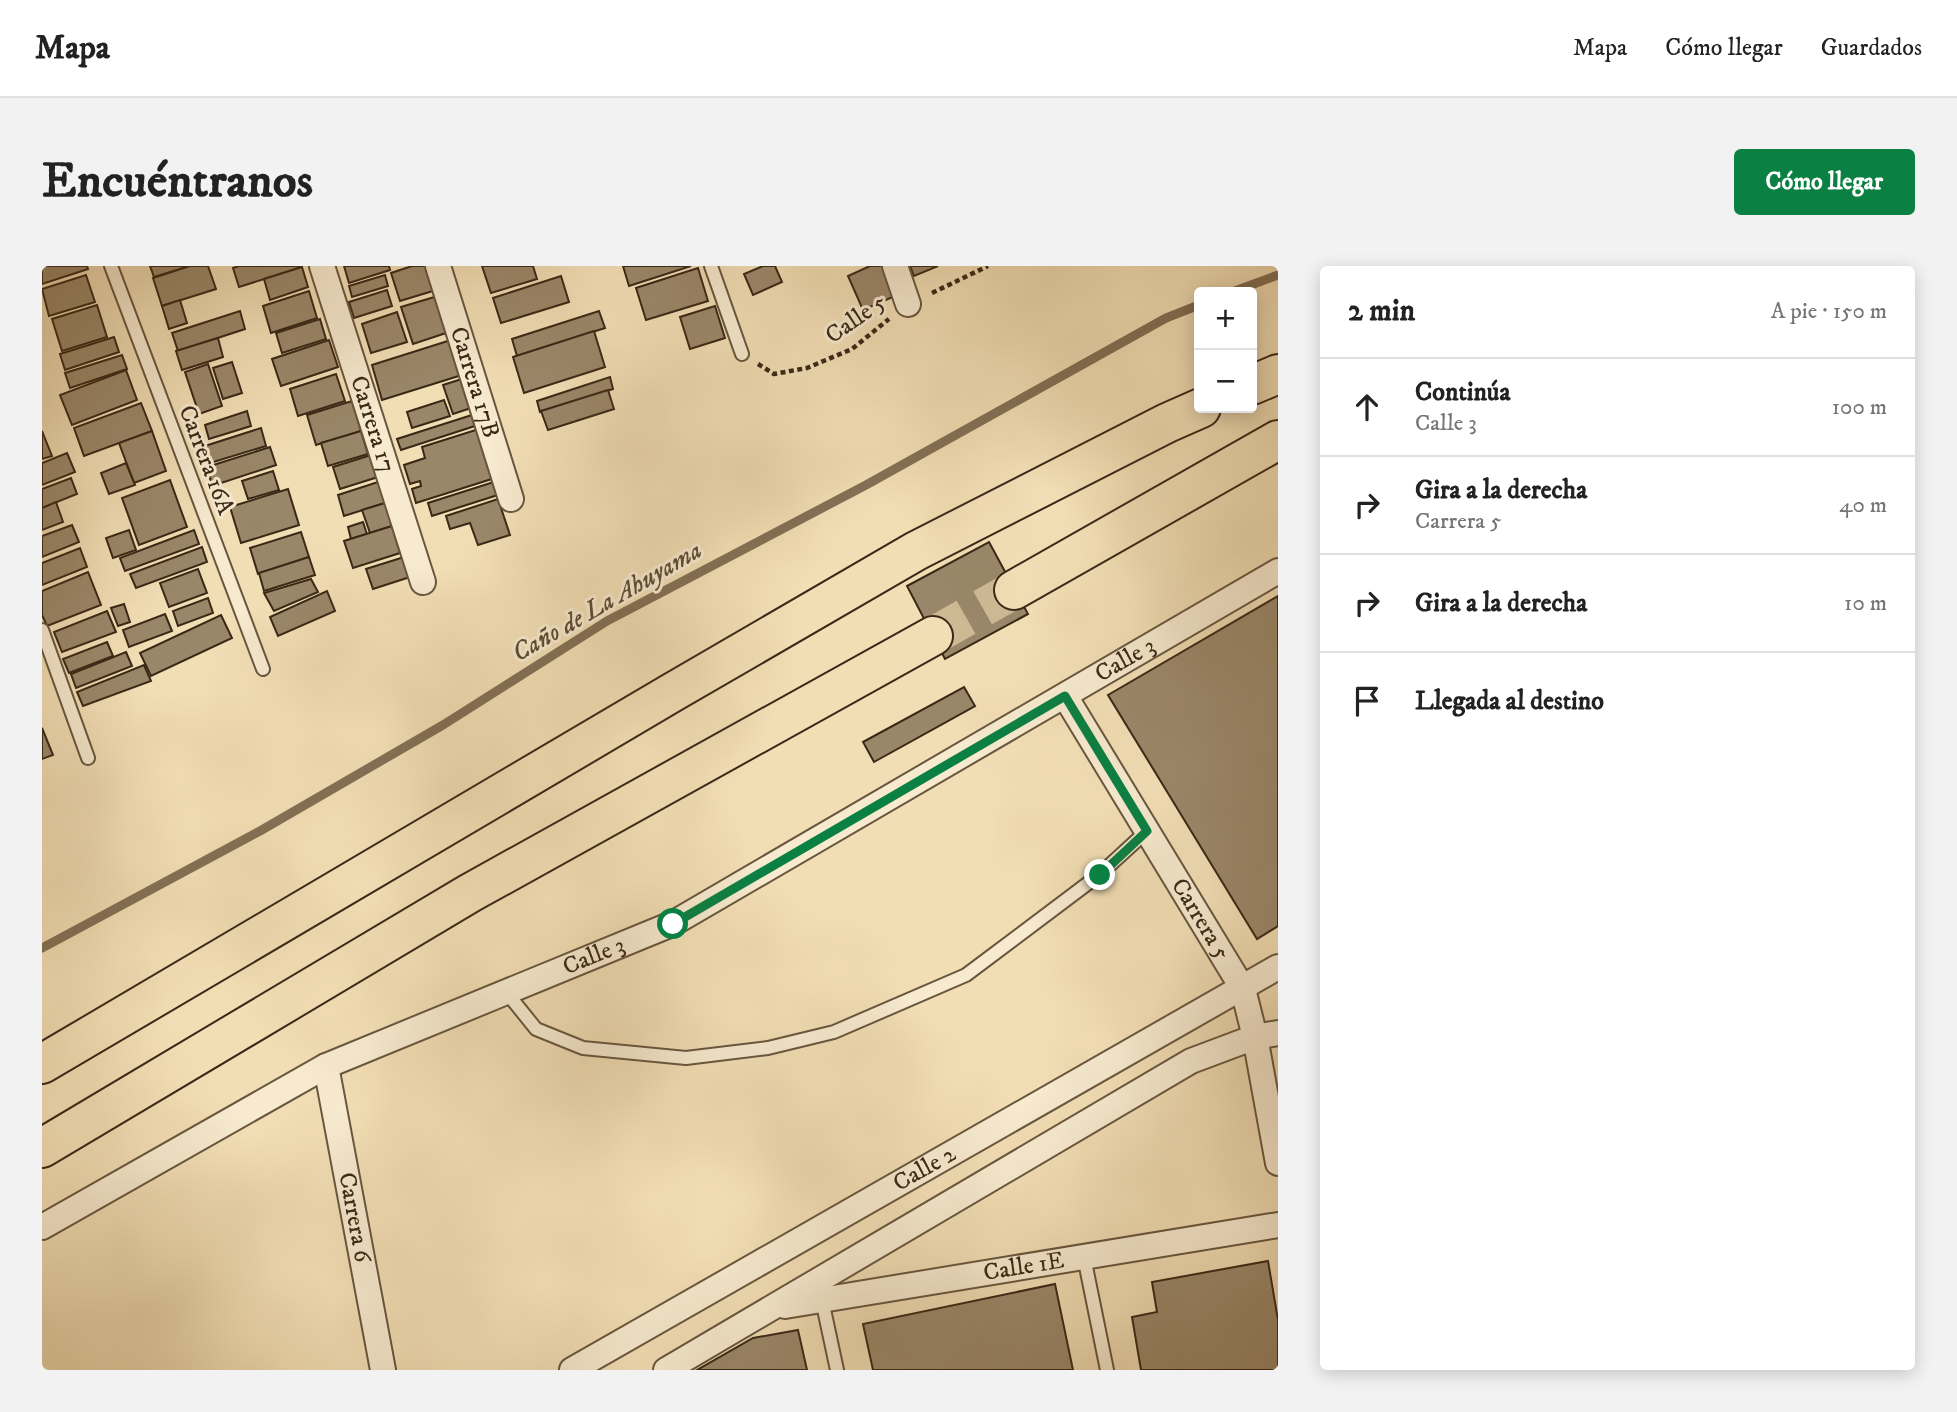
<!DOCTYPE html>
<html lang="es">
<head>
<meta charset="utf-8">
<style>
  body { margin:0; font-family:"IM FELL DW Pica",serif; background:#f2f2f2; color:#222 }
  .controls { position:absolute; right:21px; top:21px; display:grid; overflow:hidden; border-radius:7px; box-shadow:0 4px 18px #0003 }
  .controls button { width:63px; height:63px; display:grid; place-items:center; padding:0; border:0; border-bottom:2px solid #e0e0e0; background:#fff; color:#222; font:35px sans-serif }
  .stop { position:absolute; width:21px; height:21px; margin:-16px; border:5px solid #0b8043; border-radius:50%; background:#fff }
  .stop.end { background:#0b8043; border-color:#fff; box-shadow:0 2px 7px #0008 }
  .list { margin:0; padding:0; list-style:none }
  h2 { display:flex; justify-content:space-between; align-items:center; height:91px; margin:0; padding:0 28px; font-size:30px }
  h2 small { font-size:23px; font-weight:400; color:#767676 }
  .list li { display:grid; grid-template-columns:46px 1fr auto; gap:21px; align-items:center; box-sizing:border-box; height:98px; padding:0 28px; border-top:2px solid #e0e0e0 }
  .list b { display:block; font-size:26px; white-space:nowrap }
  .list p { margin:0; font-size:23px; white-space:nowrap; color:#767676 }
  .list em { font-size:23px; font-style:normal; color:#767676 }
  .icon { flex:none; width:38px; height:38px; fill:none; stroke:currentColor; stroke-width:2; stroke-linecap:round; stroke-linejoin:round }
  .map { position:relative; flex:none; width:1236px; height:1104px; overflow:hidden; border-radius:7px }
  header { display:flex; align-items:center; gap:42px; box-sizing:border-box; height:98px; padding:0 35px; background:#fff; border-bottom:2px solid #e0e0e0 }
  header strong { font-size:33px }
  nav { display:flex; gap:38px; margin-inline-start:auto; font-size:24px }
  .intro { display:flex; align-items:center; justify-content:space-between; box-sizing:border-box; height:168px; padding:0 42px }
  h1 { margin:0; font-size:49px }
  .button { padding:18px 32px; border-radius:7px; background:#0b8043; color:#fff; font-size:24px; font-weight:700 }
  main { display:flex; gap:42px; padding:0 42px }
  aside { flex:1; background:#fff; border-radius:7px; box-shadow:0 4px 18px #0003 }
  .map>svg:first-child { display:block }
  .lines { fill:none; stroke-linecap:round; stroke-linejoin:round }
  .stream { stroke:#837055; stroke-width:9 }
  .building { fill:#9a8769; stroke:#3a2816; stroke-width:2 }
  .primary-tunnel { stroke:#cdba95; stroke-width:38; stroke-dasharray:38 19; stroke-linecap:butt }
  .service-casing { stroke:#68563e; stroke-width:16 }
  .minor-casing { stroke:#68563e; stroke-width:28 }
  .primary-casing { stroke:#3a2816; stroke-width:42 }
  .path { stroke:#3a2816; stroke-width:4.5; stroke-dasharray:5 3.5; stroke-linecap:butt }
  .service { stroke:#f7eacf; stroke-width:12 }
  .minor { stroke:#f7eacf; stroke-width:24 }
  .primary { stroke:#f2deb5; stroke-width:38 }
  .route { stroke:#0b8043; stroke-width:9 }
  .labels { text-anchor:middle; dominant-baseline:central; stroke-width:6; stroke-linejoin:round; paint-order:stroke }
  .street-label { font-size:24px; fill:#3a2816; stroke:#f7eacf }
  .water-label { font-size:26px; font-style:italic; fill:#5e4c36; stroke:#f7eacf }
</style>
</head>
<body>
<header>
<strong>Mapa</strong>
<nav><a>Mapa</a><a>Cómo llegar</a><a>Guardados</a></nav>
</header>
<div class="intro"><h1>Encuéntranos</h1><a class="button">Cómo llegar</a></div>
<main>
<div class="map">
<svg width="1236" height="1104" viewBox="0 0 1236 1104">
  <rect width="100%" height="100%" fill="#f2deb5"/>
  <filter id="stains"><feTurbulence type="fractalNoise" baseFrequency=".00286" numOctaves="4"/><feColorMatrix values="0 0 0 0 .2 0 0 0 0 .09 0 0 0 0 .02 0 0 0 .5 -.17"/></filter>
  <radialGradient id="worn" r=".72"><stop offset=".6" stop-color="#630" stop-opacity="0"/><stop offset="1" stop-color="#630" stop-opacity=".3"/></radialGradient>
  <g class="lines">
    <g class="stream">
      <polyline points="1190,26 1236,9"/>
      <polyline points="0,682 218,565 401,459 565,355 824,219 1124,52 1157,39"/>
    </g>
  </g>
  <g class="building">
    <polygon points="0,0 45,0 46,3 0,18"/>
    <polygon points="108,0 148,0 112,11"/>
    <polygon points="148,0 166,0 174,23 120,40 111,12"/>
    <polygon points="197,0 260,0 260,1 197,21 191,2"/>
    <polygon points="302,0 347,0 348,4 307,17"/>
    <polygon points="370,0 386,0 394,24 358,35 349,7"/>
    <polygon points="440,0 491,0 495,13 449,27"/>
    <polygon points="581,0 649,0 587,20"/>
    <polygon points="721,0 733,0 740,16 711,29 702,8"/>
    <polygon points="828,0 840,0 853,30 821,44 806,10"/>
    <polygon points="868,0 896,0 872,10"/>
    <polygon points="260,1 266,21 228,34 222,13"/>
    <polygon points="656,2 666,35 604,54 594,22"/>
    <polygon points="44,9 53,36 7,50 0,23"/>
    <polygon points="343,9 346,20 310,31 307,20"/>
    <polygon points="519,10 527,36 459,57 451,32"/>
    <polygon points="345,24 350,40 312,52 307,36"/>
    <polygon points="267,25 275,52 229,67 221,40"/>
    <polygon points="399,29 410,65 371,78 359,41"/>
    <polygon points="138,34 145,57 127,63 120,40"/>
    <polygon points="55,39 65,71 20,85 10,53"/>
    <polygon points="673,40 683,72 648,83 638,51"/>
    <polygon points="198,45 203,63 136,85 130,67"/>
    <polygon points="557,45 563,62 475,90 470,73"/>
    <polygon points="355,46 365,76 329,87 320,58"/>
    <polygon points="278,53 284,73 240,87 234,67"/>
    <polygon points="552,65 563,101 482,127 471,91"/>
    <polygon points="72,71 77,86 23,104 18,88"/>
    <polygon points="176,72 181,91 140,104 134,85"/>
    <polygon points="412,73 423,108 340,134 330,99"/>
    <polygon points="287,74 296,101 239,120 230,93"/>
    <polygon points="80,89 85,103 28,122 23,107"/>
    <polygon points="190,96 200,127 181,133 171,102"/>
    <polygon points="166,98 180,140 157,148 143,106"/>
    <polygon points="84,104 95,134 30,159 18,129"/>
    <polygon points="294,108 303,135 256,150 248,123"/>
    <polygon points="426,111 435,140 411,148 401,119"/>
    <polygon points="568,111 571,123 498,146 495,135"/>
    <polygon points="566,124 572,143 506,164 499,145"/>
    <polygon points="402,134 408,150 370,162 365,146"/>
    <polygon points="310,135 319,165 274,179 265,149"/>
    <polygon points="99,137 110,165 42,190 32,162"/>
    <polygon points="205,145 209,160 167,173 163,159"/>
    <polygon points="436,147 439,158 359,184 355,173"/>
    <polygon points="219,162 224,180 168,197 163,180"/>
    <polygon points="440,162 456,211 374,237 370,223 379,220 378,215 368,218 362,199 383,192 380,181"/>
    <polygon points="0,165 10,190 0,193"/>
    <polygon points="110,165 124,205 92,217 77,177"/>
    <polygon points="319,165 326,188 286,200 279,177"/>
    <polygon points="228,181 234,199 170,220 165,201"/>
    <polygon points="25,187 33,206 0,219 0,197"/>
    <polygon points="329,189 336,211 298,223 291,201"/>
    <polygon points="84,197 93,219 67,228 59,207"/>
    <polygon points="231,205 237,224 206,233 200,215"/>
    <polygon points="29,212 35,228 0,242 0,223"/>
    <polygon points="128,214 145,261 97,279 80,232"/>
    <polygon points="458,214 462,227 390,250 386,237"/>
    <polygon points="336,216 343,237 302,250 296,229"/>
    <polygon points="246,223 257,259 199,277 188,241"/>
    <polygon points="456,233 468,269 436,279 428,257 408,263 404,250"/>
    <polygon points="14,236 21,256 0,264 0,242"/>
    <polygon points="343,237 350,260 328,267 320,244"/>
    <polygon points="321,256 325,268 309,273 306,261"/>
    <polygon points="30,259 37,276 0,291 0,270"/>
    <polygon points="350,260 358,287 311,302 302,275"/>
    <polygon points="87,264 94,284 71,292 64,272"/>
    <polygon points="152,264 157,278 83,305 78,292"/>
    <polygon points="259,266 267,291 216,308 208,282"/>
    <polygon points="947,276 986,348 903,393 865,320"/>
    <polygon points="160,281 165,296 94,322 88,308"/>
    <polygon points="38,282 45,301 0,319 0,297"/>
    <polygon points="267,291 273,309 222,325 217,307"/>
    <polygon points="362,291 368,311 331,323 324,303"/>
    <polygon points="156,303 165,327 127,341 118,317"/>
    <polygon points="46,306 59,339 5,360 0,349 0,325"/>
    <polygon points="269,313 276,326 232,345 222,327"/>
    <polygon points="285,325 293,345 236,370 228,351"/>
    <polygon points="1236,330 1236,660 1215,673 1066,429"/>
    <polygon points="166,332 171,347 136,360 131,345"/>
    <polygon points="82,338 88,356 76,360 69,342"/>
    <polygon points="65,345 74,366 20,386 12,366"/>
    <polygon points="123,348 130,365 87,381 81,364"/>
    <polygon points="179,349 190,372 109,410 98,387"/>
    <polygon points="65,376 71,390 27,407 21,393"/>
    <polygon points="84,386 90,400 34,422 29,408"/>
    <polygon points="102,399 109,415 41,440 35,426"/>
    <polygon points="922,421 933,440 832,496 821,476"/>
    <polygon points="0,462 11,489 0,493"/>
    <polygon points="1226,995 1236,1054 1236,1104 1099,1104 1090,1051 1115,1046 1110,1016"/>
    <polygon points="1013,1018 1031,1104 831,1104 821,1058"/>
    <polygon points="756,1064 765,1104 655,1104 711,1072"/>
  </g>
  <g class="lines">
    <polyline class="primary-tunnel" points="891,370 972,324"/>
    <defs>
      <g id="service">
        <polyline points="69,0 221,403"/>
        <polyline points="669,0 700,88"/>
        <polyline points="0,364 46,492"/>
        <polyline points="465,727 494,763 541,782 644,792 726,782 792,766 924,709 1057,609 1105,565"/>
        <polyline points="1042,991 1065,1104"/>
        <polyline points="780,1034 795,1104"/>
      </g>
      <g id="minor">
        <path id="s1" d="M280,0L381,316"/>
        <path id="s2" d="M396,0L469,233"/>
        <polyline points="853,0 866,38"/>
        <path id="s3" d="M1023,430L1201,723L1213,771L1236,897"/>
        <path id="s4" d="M284,800L341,1104"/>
        <path id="s5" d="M0,961L284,800L630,658L1236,305"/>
        <path id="s6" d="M743,1040L1236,959"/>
        <path id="s7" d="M530,1104L1236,701"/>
        <polyline points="624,1104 1149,795 1213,771 1236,767"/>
      </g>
      <g id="primary">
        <polyline points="1210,119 1236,108"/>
        <polyline points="972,324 1236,174"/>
        <polyline points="0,798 631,426 874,285 1125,157 1159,142"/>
        <polyline points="0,882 428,627 891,370"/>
      </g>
    </defs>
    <use href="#service" class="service-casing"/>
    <use href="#minor" class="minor-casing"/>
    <use href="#primary" class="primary-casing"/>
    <g class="path">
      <polyline points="890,27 946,0"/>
      <polyline points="716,98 732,108 765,102 810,83 847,53"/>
    </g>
    <use href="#service" class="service"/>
    <use href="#minor" class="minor"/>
    <use href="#primary" class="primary"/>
  </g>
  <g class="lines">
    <polyline class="route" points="631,658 1023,430 1105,565 1058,609"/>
  </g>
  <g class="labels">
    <g class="street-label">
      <text transform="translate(814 53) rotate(-35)">Calle 5</text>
      <text stroke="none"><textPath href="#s2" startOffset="122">Carrera 17B</textPath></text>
      <text stroke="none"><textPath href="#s1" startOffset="166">Carrera 17</textPath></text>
      <text transform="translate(164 194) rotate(69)">Carrera 16A</text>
      <text stroke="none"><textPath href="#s5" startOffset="1225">Calle 3</textPath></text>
      <text stroke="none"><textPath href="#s3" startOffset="261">Carrera 5</textPath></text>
      <text stroke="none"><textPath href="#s5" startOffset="616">Calle 3</textPath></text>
      <text stroke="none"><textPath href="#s7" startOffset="406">Calle 2</textPath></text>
      <text stroke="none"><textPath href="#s4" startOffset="154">Carrera 6</textPath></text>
      <text stroke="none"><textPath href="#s6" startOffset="242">Calle 1E</textPath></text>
    </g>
    <g class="water-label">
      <text transform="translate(565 336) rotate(-30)">Caño de La Ahuyama</text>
    </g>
  </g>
  <rect width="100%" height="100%" filter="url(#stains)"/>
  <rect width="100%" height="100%" fill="url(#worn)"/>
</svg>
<div class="controls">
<button>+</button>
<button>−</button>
</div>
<div class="stop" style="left:631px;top:658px"></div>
<div class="stop end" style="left:1058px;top:609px"></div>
</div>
<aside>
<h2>2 min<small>A pie · 150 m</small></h2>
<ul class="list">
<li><svg class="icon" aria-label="ahead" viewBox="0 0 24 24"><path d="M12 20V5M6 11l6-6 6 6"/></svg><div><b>Continúa</b><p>Calle 3</p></div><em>100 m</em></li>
<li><svg class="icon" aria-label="right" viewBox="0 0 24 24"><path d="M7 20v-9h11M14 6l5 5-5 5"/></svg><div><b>Gira a la derecha</b><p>Carrera 5</p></div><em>40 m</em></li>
<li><svg class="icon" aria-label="right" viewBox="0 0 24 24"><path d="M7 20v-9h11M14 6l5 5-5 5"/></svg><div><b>Gira a la derecha</b></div><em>10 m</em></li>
<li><svg class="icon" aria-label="arrive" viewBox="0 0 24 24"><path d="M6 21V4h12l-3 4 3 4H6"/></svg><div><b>Llegada al destino</b></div></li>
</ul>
</aside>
</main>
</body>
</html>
